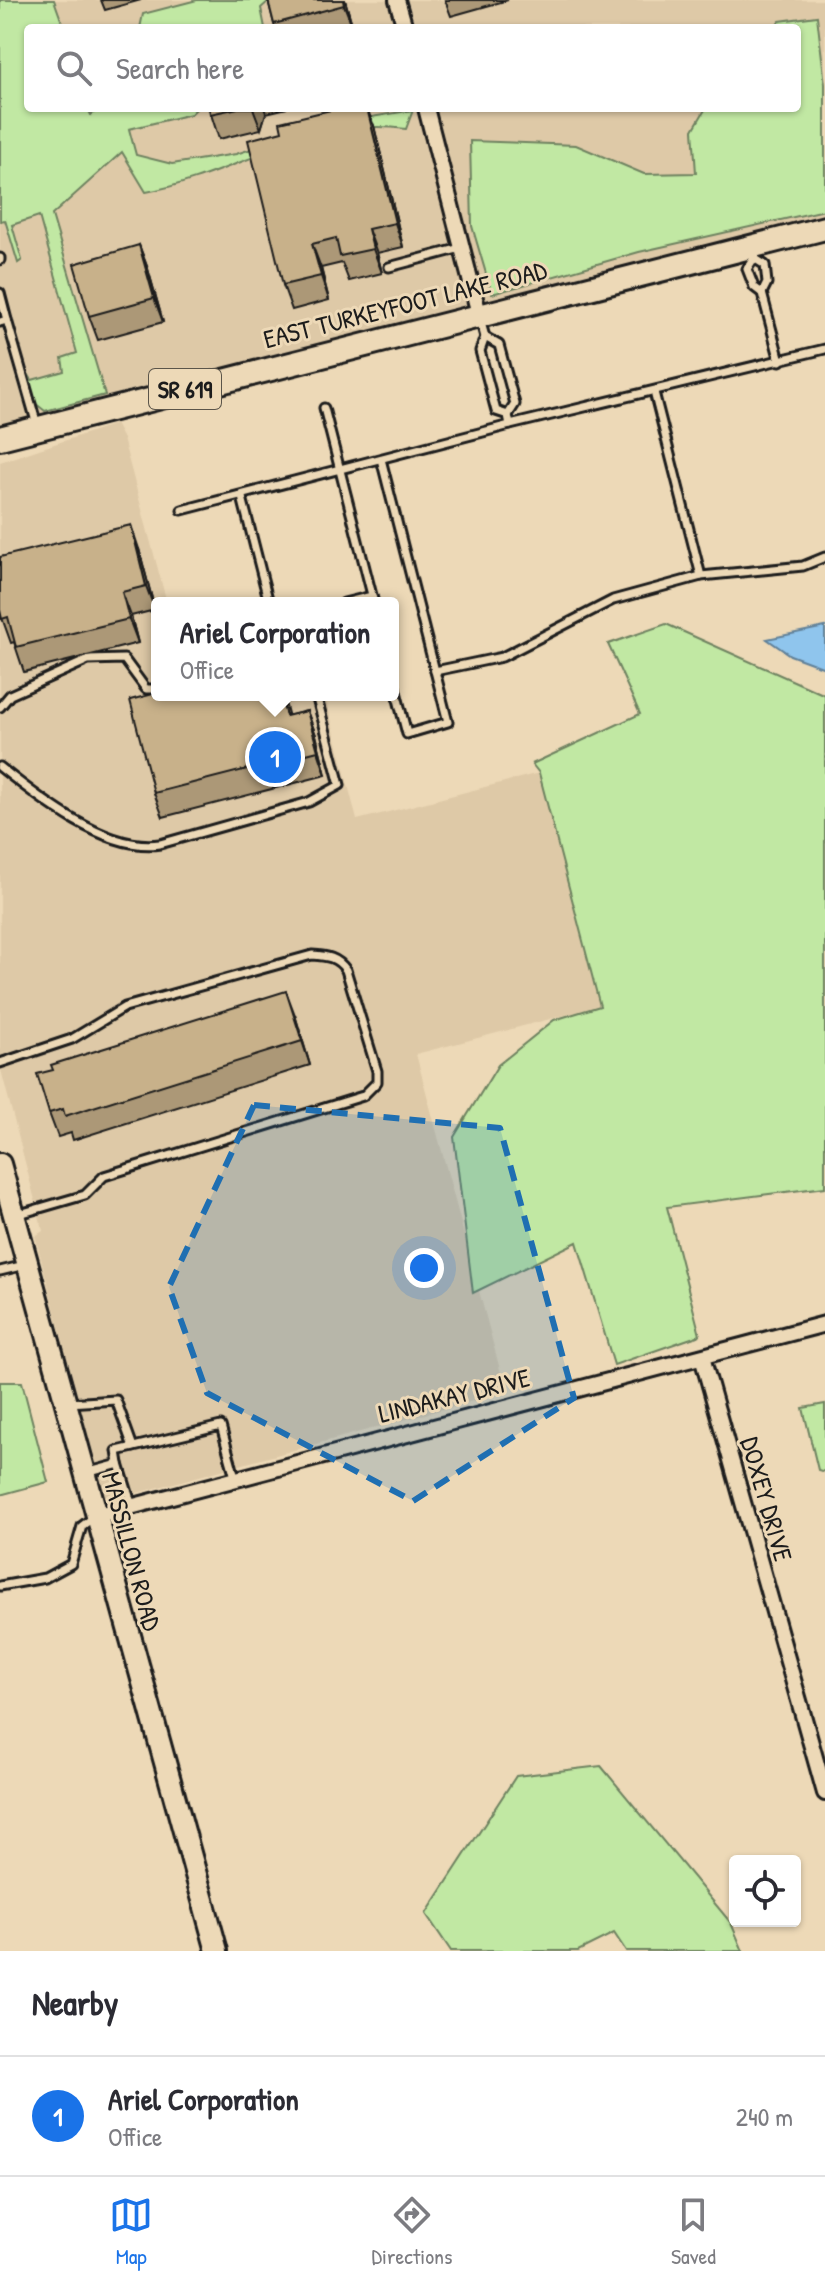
<!DOCTYPE html>
<html lang="en">
<head>
<meta charset="utf-8">
<style>
  body { margin:0; font-family:"Patrick Hand",sans-serif; background:#f2f2f3; color:#2b2b33 }
  .controls { position:absolute; right:24px; bottom:24px; display:grid; overflow:hidden; border-radius:8px; box-shadow:0 2px 6px #0004 }
  .controls button { width:72px; height:72px; display:grid; place-items:center; padding:0; border:0; border-bottom:2px solid #e1e1e2; background:#fff; color:#2b2b33; font:40px sans-serif }
  .you { position:absolute; left:424px; top:1268px; width:28px; height:28px; margin:-20px; border:6px solid #fff; border-radius:50%; background:#1a73e8; box-shadow:0 0 0 12px #1a73e833 }
  .badge { display:grid; place-items:center; width:52px; height:52px; border-radius:50%; background:#1a73e8; color:#fff; font-size:26px; font-weight:700 }
  .pin { position:absolute; translate:-50% -50%; border:4px solid #fff; box-shadow:0 2px 8px #0006 }
  .popup { position:absolute; left:151px; top:597px; width:248px; height:104px; box-sizing:border-box; display:grid; place-content:center; border-radius:8px; background:#fff; filter:drop-shadow(0 2px 6px #0005); font-size:26px; white-space:nowrap; color:#7c7c81 }
  .popup b { font-size:30px; color:#2b2b33 }
  .popup::after { content:''; position:absolute; left:50%; top:100%; margin-left:-16px; border:16px solid transparent; border-top-color:#fff }
  .list { margin:0; padding:0; list-style:none }
  h2 { display:flex; justify-content:space-between; align-items:center; height:104px; margin:0; padding:0 32px; font-size:34px }
  h2 small { font-size:26px; font-weight:400; color:#7c7c81 }
  .list li { display:grid; grid-template-columns:52px 1fr auto; gap:24px; align-items:center; box-sizing:border-box; height:120px; padding:0 32px; border-top:2px solid #e1e1e2 }
  .list b { display:block; font-size:30px; white-space:nowrap }
  .list p { margin:0; font-size:26px; white-space:nowrap; color:#7c7c81 }
  .list em { font-size:26px; font-style:normal; color:#7c7c81 }
  .icon { flex:none; width:44px; height:44px; fill:none; stroke:currentColor; stroke-width:2; stroke-linecap:round; stroke-linejoin:round }
  .map { position:relative; flex:none; width:825px; height:1951px; overflow:hidden }
  .search { position:absolute; background:#fff; box-shadow:0 2px 6px #0004; left:24px; right:24px; top:24px; height:88px; display:flex; align-items:center; gap:20px; box-sizing:border-box; padding:0 28px; border-radius:8px; color:#7c7c81; font-size:30px }
  .sheet { height:224px; background:#fff }
  nav { display:flex; justify-content:space-around; align-items:center; box-sizing:border-box; height:112px; border-top:2px solid #e1e1e2; background:#fff; font-size:22px; color:#7c7c81 }
  nav a { display:grid; justify-items:center; gap:4px }
  nav .on { color:#1a73e8 }
  .map>svg:first-child { display:block }
  .built { fill:#dec9a7; fill-rule:evenodd }
  .green { fill:#c1e8a3; stroke:#6e8260; stroke-width:2 }
  .water { fill:#8fc5ed; stroke:#618199; stroke-width:2 }
  .lines { fill:none; stroke-linecap:round; stroke-linejoin:round }
  .lane-casing { stroke:#1c1c1c; stroke-width:13 }
  .street-casing { stroke:#1c1c1c; stroke-width:20 }
  .secondary-casing { stroke:#1c1c1c; stroke-width:26 }
  .primary-casing { stroke:#1c1c1c; stroke-width:28 }
  .lane { stroke:#edd9b7; stroke-width:7 }
  .street { stroke:#edd9b7; stroke-width:14 }
  .secondary { stroke:#edd9b7; stroke-width:20 }
  .primary { stroke:#edd9b7; stroke-width:22 }
  .wall { fill:#ac9877; stroke:#1c1c1c; stroke-width:2 }
  .shaded-wall { fill:#8c7c61; stroke:#1c1c1c; stroke-width:2 }
  .building { fill:#c8b18a; stroke:#1c1c1c; stroke-width:2 }
  .marked { fill:#1f6fb2; fill-opacity:0.2; stroke:#1f6fb2; stroke-width:6; stroke-dasharray:16 10; stroke-linejoin:round }
  .labels { text-anchor:middle; dominant-baseline:central; stroke-width:6; stroke-linejoin:round; paint-order:stroke }
  .shield { fill:#edd9b7; stroke:#5b554a; stroke-width:2 }
  .shield-label { font-size:24px; font-weight:bold; fill:#1c1c1c }
  .street-label { font-size:26px; fill:#1c1c1c; stroke:#edd9b7 }
</style>
</head>
<body>
<div class="map">
<svg width="825" height="1951" viewBox="0 0 825 1951">
  <rect width="100%" height="100%" fill="#edd9b7"/>
  <filter id="ink" filterUnits="userSpaceOnUse"><feTurbulence type="fractalNoise" baseFrequency=".0125" numOctaves="2"/><feDisplacementMap in="SourceGraphic" scale="16" xChannelSelector="R" yChannelSelector="G"/><feConvolveMatrix kernelMatrix="1 2 1 2 8 2 1 2 1" color-interpolation-filters="sRGB"/></filter>
  <g filter="url(#ink)">
    <g class="built">
      <path d="M0,0H825V228L0,438ZM28,28H797V108H28Z"/>
      <polygon points="115,424 123,439 167,603 157,603 157,695 325,695 357,820 539,773 600,1006 416,1054 506,1392 105,1502 35,1236 43,1231 0,1066 0,462"/>
    </g>
    <g class="green">
      <path d="M0,0H54L64,28H28V108H88L91,115L99,108H197L191,114L129,129L136,155L172,164L236,154L324,125L413,110L406,129C312,115 235,176 146,192L122,152L52,215L105,395L45,411L35,403L25,369L32,380L64,371L62,358L77,353L39,216L12,225L22,260L18,263L5,220L0,221Z"/>
      <polygon points="197,0 270,0 261,8 265,28 140,28 143,14"/>
      <polygon points="817,16 825,84 825,210 639,252 492,294 472,226 470,141 576,145 644,174 696,173 693,130 706,108 797,108 797,28 774,28 780,21"/>
      <polygon points="666,624 825,695 825,1187 667,1207 700,1335 614,1365 577,1242 473,1293 454,1137 498,1065 554,1020 600,1006 539,773 532,764 640,714 608,644"/>
      <polygon points="0,1382 22,1382 48,1482 0,1495"/>
      <polygon points="825,1404 825,1472 818,1470 803,1408"/>
      <polygon points="601,1766 731,1923 743,1951 626,1951 614,1933 578,1951 451,1951 426,1914 516,1776"/>
    </g>
    <polygon class="water" points="825,627 825,668 790,655 767,639"/>
    <g class="lines">
      <defs>
        <g id="lane">
          <polyline points="753,249 754,258 747,269 754,287 762,293 780,361"/>
          <polyline points="0,258 0,260"/>
          <polyline points="754,258 765,265 767,283 762,293"/>
          <polyline points="389,267 461,248"/>
          <polyline points="0,293 7,320"/>
          <polyline points="480,319 485,337 480,351 496,411 508,415 510,425 825,349"/>
          <polyline points="0,322 7,320 37,425"/>
          <polyline points="485,337 499,345 515,404 508,415"/>
          <polyline points="654,392 701,576 803,566 825,557"/>
          <polyline points="324,408 374,603"/>
          <polyline points="381,459 448,722 407,734 393,680"/>
          <polyline points="242,497 269,603"/>
          <polyline points="182,510 510,425"/>
          <polyline points="344,603 372,596"/>
          <polyline points="435,671 502,657 613,600 701,576"/>
          <polyline points="0,707 10,695 88,660 124,659 146,689 157,689"/>
          <path d="M0,767C40,799 107,852 160,844L309,802L340,785L316,695"/>
          <path d="M0,1063L72,1039L125,1007L312,955C327,956 337,957 346,970L377,1071V1082L363,1096L104,1176L85,1195L16,1215"/>
          <polyline points="0,1271 25,1265"/>
          <polyline points="68,1403 116,1400 133,1447"/>
          <polyline points="119,1464 117,1451 221,1426 235,1477"/>
          <polyline points="86,1473 119,1464 132,1506"/>
          <polyline points="0,1586 45,1578 71,1564 82,1526 94,1517"/>
        </g>
        <g id="street">
          <polyline points="397,0 405,28"/>
          <polyline points="426,108 479,314"/>
          <polyline points="702,1357 825,1793"/>
          <polyline points="96,1516 825,1324"/>
        </g>
        <polyline id="secondary" points="0,1164 217,1951"/>
        <polyline id="primary" points="0,438 825,228"/>
      </defs>
      <use href="#lane" class="lane-casing"/>
      <use href="#street" class="street-casing"/>
      <use href="#secondary" class="secondary-casing"/>
      <use href="#primary" class="primary-casing"/>
      <use href="#lane" class="lane"/>
      <use href="#street" class="street"/>
      <use href="#secondary" class="secondary"/>
      <use href="#primary" class="primary"/>
    </g>
    <g class="wall">
      <polygon points="101,0 141,0 105,10"/>
      <polygon points="268,0 345,0 353,28 275,28"/>
      <polygon points="445,0 508,0 451,16"/>
      <polygon points="209,108 287,108 266,113 261,129 219,139"/>
      <polygon points="374,126 403,247 377,253 382,273 349,281 342,263 321,268 329,300 292,310 283,285"/>
      <polygon points="139,245 148,269 163,322 98,340 89,316"/>
      <polygon points="139,549 155,610 131,616 138,643 24,672 14,642 11,643 2,618 0,619 0,557"/>
      <polygon points="307,711 316,735 326,775 163,817 154,793 288,716"/>
      <polygon points="295,1015 310,1065 73,1140 71,1133 58,1137 49,1113"/>
    </g>
    <g class="shaded-wall">
      <polygon points="343,0 345,0 353,28 344,5"/>
      <polygon points="253,108 264,108 266,113 261,129"/>
      <polygon points="367,108 374,126 403,247 395,223"/>
      <polygon points="368,229 377,253 382,273 373,249"/>
      <polygon points="312,244 321,268 329,300 321,276"/>
      <polygon points="139,245 148,269 163,322 154,298"/>
      <polygon points="131,525 139,549 155,610 146,586"/>
      <polygon points="122,592 131,616 138,643 129,619"/>
      <polygon points="280,695 283,695 295,740 286,716"/>
      <polygon points="307,711 316,735 326,775 318,751"/>
      <polygon points="286,991 295,1015 310,1065 302,1041"/>
    </g>
    <g class="building">
      <polygon points="268,0 343,0 344,5 274,24"/>
      <polygon points="209,108 238,108 210,114"/>
      <polygon points="339,108 367,108 395,223 368,229 373,249 340,256 336,238 312,244 321,276 283,285 248,140 282,131 280,122"/>
      <polygon points="139,245 154,298 89,316 74,264"/>
      <polygon points="131,525 146,586 122,592 129,619 16,647 8,617 2,619 0,610 0,557"/>
      <polygon points="157,693 157,695 280,695 286,716 307,711 318,751 154,793 130,700"/>
      <polygon points="286,991 302,1041 65,1116 63,1109 49,1113 37,1074 53,1070 51,1065"/>
    </g>
  </g>
  <path class="marked" d="M254,1105L500,1128L574,1398L413,1501L207,1393L169,1287Z"/>
  <g class="labels">
    <rect class="shield" x="149" y="369" width="72" height="40" rx="6"/>
    <g class="shield-label">
      <text x="185" y="389">SR 619</text>
    </g>
    <g class="street-label">
      <text transform="translate(405 304) rotate(-14)">EAST TURKEYFOOT LAKE ROAD</text>
      <text transform="translate(454 1395) rotate(-14)">LINDAKAY DRIVE</text>
      <text transform="translate(767 1499) rotate(74)">DOXEY DRIVE</text>
      <text transform="translate(132 1551) rotate(75)">MASSILLON ROAD</text>
    </g>
  </g>
</svg>
<div class="controls">
<button><svg class="icon" aria-label="locate" viewBox="0 0 24 24"><circle cx="12" cy="12" r="6"/><path d="M12 2v4M12 18v4M2 12h4M18 12h4"/></svg></button>
</div>
<div class="you"></div>
<div class="pin badge" style="left:275px;top:757px">1</div>
<div class="popup"><b>Ariel Corporation</b>Office</div>
<div class="search"><svg class="icon" aria-label="search" viewBox="0 0 24 24"><circle cx="10" cy="10" r="6"/><path d="M15 15l6 6"/></svg>Search here</div>
</div>
<section class="sheet">
<h2>Nearby<small></small></h2>
<ul class="list">
<li><span class="badge">1</span><div><b>Ariel Corporation</b><p>Office</p></div><em>240 m</em></li>
</ul>
</section>
<nav>
<a class="on"><svg class="icon" aria-label="map" viewBox="0 0 24 24"><path d="M3 6l6-2 6 2 6-2v14l-6 2-6-2-6 2zM9 4v14M15 6v14"/></svg>Map</a>
<a><svg class="icon" aria-label="directions" viewBox="0 0 24 24"><path d="M12 3l9 9-9 9-9-9zM9 14v-3h6M13 9l2 2-2 2"/></svg>Directions</a>
<a><svg class="icon" aria-label="saved" viewBox="0 0 24 24"><path d="M7 4h10v16l-5-4-5 4z"/></svg>Saved</a>
</nav>
</body>
</html>
